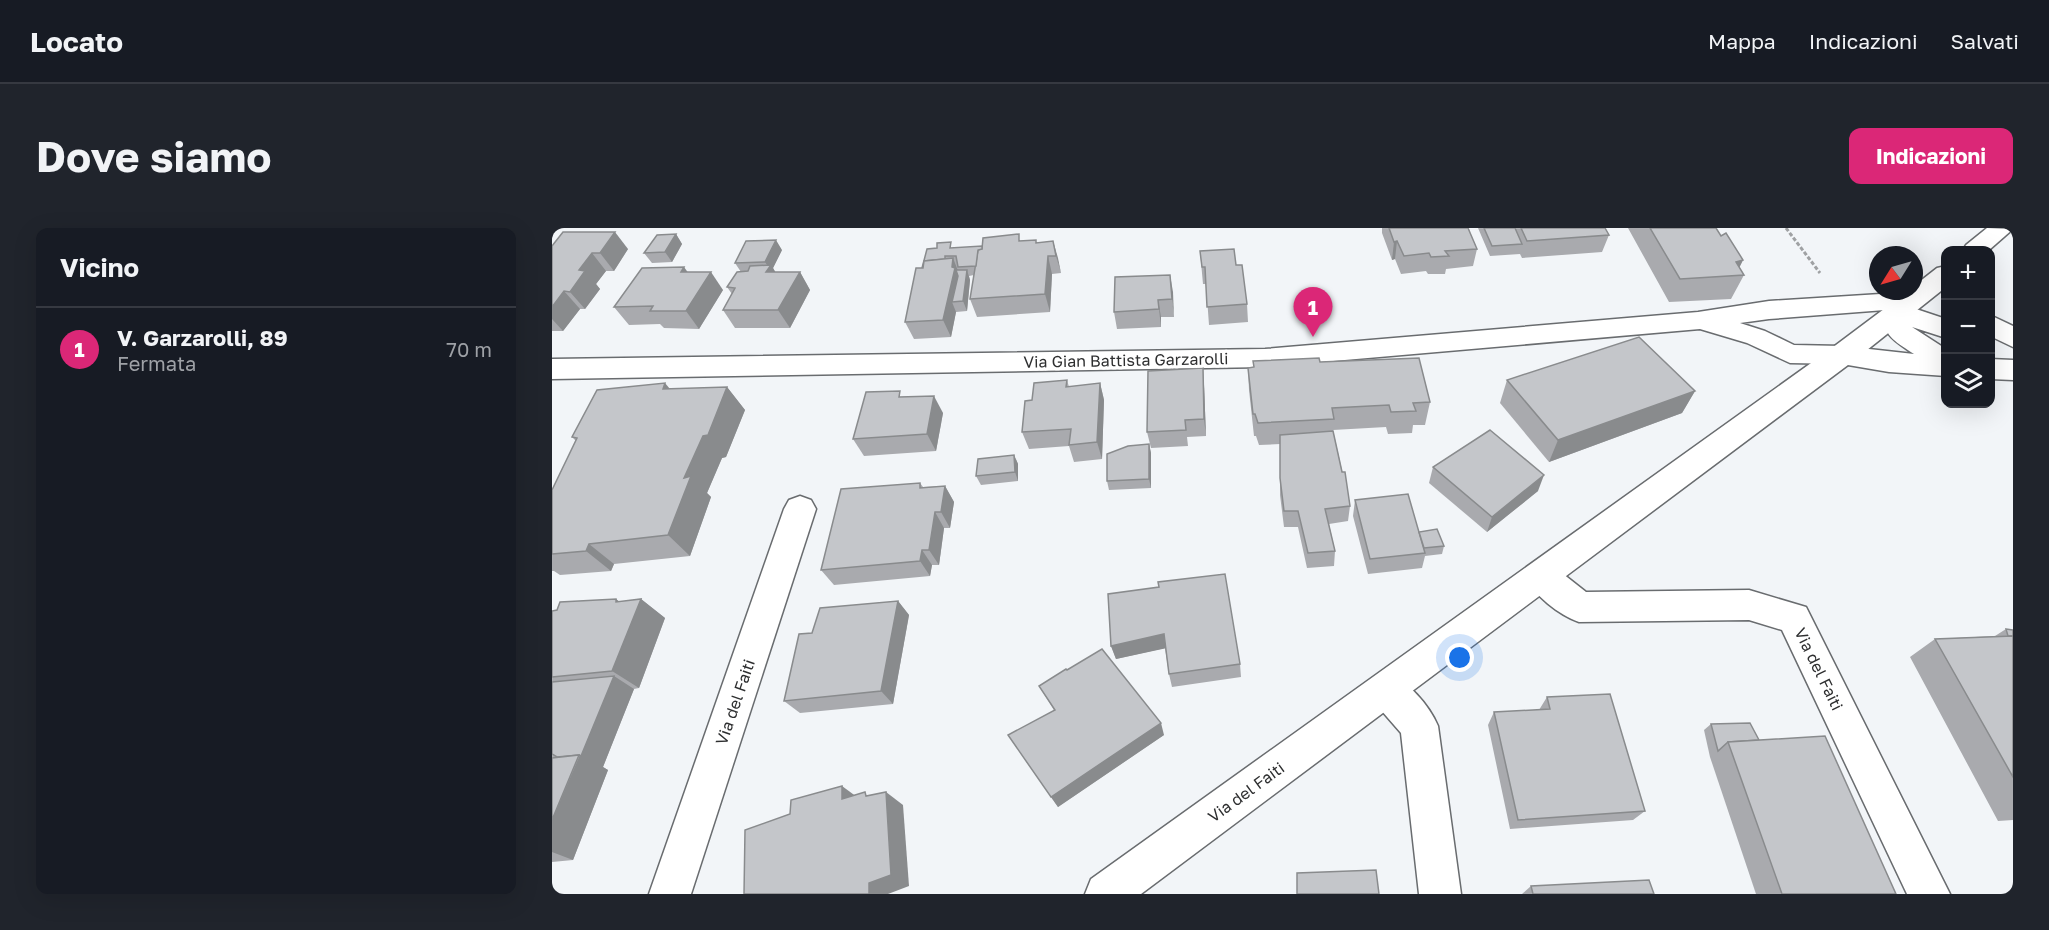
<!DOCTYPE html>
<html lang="it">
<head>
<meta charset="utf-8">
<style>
  body { margin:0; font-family:"Golos Text",sans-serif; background:#20242c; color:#f1f3f6 }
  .controls { position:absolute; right:18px; top:18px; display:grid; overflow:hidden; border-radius:12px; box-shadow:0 6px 24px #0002 }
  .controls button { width:54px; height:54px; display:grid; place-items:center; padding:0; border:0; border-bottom:2px solid #363941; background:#171b24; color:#f1f3f6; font:30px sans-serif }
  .compass { position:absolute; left:1317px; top:18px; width:54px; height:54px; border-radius:50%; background:#171b24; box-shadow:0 6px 24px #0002; rotate:233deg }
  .you { position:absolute; left:908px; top:430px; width:21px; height:21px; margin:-15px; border:4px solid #fff; border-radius:50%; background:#1a73e8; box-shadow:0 0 0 9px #1a73e833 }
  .badge { display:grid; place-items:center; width:39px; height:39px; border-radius:50%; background:#db2777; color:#fff; font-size:20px; font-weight:700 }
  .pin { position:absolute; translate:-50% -50px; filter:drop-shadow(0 2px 3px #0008) }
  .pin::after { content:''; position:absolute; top:32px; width:21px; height:18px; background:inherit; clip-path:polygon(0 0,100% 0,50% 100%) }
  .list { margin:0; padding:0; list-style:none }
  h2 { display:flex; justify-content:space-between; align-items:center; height:78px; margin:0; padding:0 24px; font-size:26px }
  h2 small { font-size:20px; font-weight:400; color:#9ea1a6 }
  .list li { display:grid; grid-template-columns:39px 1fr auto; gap:18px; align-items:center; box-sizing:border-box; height:84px; padding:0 24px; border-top:2px solid #363941 }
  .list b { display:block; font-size:22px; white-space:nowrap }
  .list p { margin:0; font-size:20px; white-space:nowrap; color:#9ea1a6 }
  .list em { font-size:20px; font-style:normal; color:#9ea1a6 }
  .icon { flex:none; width:33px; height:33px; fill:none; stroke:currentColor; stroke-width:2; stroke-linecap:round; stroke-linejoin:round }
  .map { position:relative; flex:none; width:1461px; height:666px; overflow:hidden; border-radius:12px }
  header { display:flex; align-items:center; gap:36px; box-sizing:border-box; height:84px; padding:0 30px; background:#171b24; border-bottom:2px solid #363941 }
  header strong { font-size:28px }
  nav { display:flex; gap:33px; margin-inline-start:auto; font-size:21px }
  .intro { display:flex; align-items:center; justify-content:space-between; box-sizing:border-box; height:144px; padding:0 36px }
  h1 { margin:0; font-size:42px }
  .button { padding:15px 27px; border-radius:12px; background:#db2777; color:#fff; font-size:21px; font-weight:700 }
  main { display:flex; gap:36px; padding:0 36px }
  aside { flex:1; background:#171b24; border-radius:12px; box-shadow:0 6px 24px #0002 }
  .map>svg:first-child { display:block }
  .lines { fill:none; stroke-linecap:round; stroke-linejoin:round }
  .minor-casing { stroke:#696c6f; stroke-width:3 }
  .tertiary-casing { stroke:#696c6f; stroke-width:3 }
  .path { stroke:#9fa1a3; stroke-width:3; stroke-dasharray:4 2; stroke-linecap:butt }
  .minor { fill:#fff; fill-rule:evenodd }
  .tertiary { fill:#fff; fill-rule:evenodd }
  .wall { fill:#a9aaae }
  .shaded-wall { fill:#898b8d }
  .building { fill:#c4c6ca; stroke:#898b8d; stroke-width:1.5 }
  .labels { text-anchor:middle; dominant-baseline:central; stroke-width:6; stroke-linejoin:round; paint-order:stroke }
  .street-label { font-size:16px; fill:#2e2f30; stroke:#fff }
</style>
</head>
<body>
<header>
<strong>Locato</strong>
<nav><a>Mappa</a><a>Indicazioni</a><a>Salvati</a></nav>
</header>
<div class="intro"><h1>Dove siamo</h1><a class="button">Indicazioni</a></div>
<main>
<aside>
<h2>Vicino<small></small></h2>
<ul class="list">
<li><span class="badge">1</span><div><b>V. Garzarolli, 89</b><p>Fermata</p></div><em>70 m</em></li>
</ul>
</aside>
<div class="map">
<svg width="1461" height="666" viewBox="0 0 1461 666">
  <rect width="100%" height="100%" fill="#f2f5f8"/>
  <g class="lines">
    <defs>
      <g id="minor">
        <path d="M1360,64L1369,66L1373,72L1369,78L1361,80L1394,91V110L1360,99L1394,121V148L1337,144L1290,136L1238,135L1195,115L1148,101L713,139L0,151V131L713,121L1146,84L1217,73ZM1333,82C1329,108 1343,113 1362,126L1290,118L1242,117L1213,103L1188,95L1217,91Z"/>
        <polygon points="1438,87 1461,98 1461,119 1438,108"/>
        <polygon points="1438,131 1461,132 1461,152 1438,151"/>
        <polygon points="248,268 259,272 264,281 139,666 97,666 232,281 237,272"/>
        <path d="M989,334L1001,338L1034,364L1197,362L1254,379L1398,666H1355L1230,402L1197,392L1027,394C1007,387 982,367 972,348L977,338Z"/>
        <path d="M835,445C856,453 877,477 886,498L909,666H867L849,505L822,474L817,462L822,450Z"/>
      </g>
      <g id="tertiary">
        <polygon points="1435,0 1461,1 1437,22 1411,22 1414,17"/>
        <polygon points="1394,38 1394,59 1300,134 589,666 533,666 539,651 1280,120 1356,63 1362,63 1362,58 1385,40"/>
      </g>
    </defs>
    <use href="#minor" class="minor-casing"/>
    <use href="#tertiary" class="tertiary-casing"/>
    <polyline class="path" points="1234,0 1268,45"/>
    <use href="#minor" class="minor"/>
    <use href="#tertiary" class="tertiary"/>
  </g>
  <g class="wall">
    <polygon points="830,0 916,0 925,21 921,38 894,41 893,46 876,46 874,43 849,46 843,31 840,32 830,5"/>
    <polygon points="926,0 1053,0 1057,7 1050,24 970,30 968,26 938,28"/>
    <polygon points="1076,0 1164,0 1169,8 1191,32 1187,40 1192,47 1179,71 1117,74"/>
    <polygon points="124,6 130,16 120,34 100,35 92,25"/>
    <polygon points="469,13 485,15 501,13 509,45 500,46 498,84 425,89 418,71 422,47 417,48 418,52 415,83 404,84 399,109 362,111 353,94 370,40 401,20 430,18"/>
    <polygon points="0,18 76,21 62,43 54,43 44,56 48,61 33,81 28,81 11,103 0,103"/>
    <polygon points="230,22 221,40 223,44 248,44 258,62 238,100 183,100 171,82 180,66 175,59 189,44 183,35"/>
    <polygon points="648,23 684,37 695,76 696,94 657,97 654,56 651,56"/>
    <polygon points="136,44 171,62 147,101 112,100 108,96 77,97 62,79"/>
    <polygon points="618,47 622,89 609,89 609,99 565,101 562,84"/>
    <polygon points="701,133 768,134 878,174 873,197 861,197 860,205 836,206 834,199 781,202 798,278 796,293 777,296 783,323 782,338 755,340 746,299 732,299 728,267 728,216 707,217 704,208 702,208 697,162 696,140 702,139"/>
    <polygon points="515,152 517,159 548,155 552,172 550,231 522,234 517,218 477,221 470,204 480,172"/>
    <polygon points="955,152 1143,163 1130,185 997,234 948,175"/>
    <polygon points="652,157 654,208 635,209 636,218 599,220 595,204"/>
    <polygon points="175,159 193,182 174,229 170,230 155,265 159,269 138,328 62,336 59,343 8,347 2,343 0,343 0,262 24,213 20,209 117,161"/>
    <polygon points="351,169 391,185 384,223 312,228 301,211"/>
    <polygon points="597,216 599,225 599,260 557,262 555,253"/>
    <polygon points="462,227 466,236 466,253 429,257 424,248"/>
    <polygon points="881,239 986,263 935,304 877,255"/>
    <polygon points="368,255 371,259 393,258 402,274 398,300 392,300 387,337 380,337 378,348 282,357 269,342"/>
    <polygon points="803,272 867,304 892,318 890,326 873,328 870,340 816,346 801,288"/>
    <polygon points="556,366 688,436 689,449 620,459 617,446 613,420 564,431 559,418"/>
    <polygon points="64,371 67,374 89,371 113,390 87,460 82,461 51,539 56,542 21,632 0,634 0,383"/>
    <polygon points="346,373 357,387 341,476 248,485 232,473 260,405"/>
    <polygon points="1454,401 1461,402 1461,592 1446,593 1358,429 1383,411 1443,408"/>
    <polygon points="515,442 612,507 506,579 499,569 502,482 487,458"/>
    <polygon points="995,469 1093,583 1081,592 958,601 936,497 942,484 987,482"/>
    <polygon points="1159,496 1207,512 1344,666 1204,666 1158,529 1152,502"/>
    <polygon points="979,658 1102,666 970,666"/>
  </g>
  <g class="shaded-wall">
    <polygon points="63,4 76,21 62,43 48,25"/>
    <polygon points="124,6 130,16 120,34 113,24"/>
    <polygon points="224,12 230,22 221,40 230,55 214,44 217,40 213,34"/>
    <polygon points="501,13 506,30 509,45 504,28"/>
    <polygon points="845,13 843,31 840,32 842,14"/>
    <polygon points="40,25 54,43 44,56 48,61 33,81 18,64 27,42"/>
    <polygon points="496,28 500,46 498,84 493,66"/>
    <polygon points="401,30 408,48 400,74 404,84 399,109 391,92"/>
    <polygon points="1191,32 1183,48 1184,34"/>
    <polygon points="132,39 145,57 129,44"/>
    <polygon points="415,42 418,52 415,83 411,73"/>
    <polygon points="159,44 171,62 147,101 134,83"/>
    <polygon points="248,44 258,62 238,100 226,82"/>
    <polygon points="618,47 621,64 622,89 620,71"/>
    <polygon points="12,63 28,81 11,103 0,91 0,79"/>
    <polygon points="606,72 609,89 609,99"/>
    <polygon points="651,140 652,157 654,208 652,191"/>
    <polygon points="113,155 132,178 111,161"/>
    <polygon points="548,155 552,172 550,231 545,214"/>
    <polygon points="175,159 193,182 174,229 170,230 155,265 159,269 138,328 116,307 132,250 151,208"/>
    <polygon points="1143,163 1130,185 997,234 1006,212"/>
    <polygon points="382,168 391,185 384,223 375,206"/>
    <polygon points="597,216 599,225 599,260 597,251"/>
    <polygon points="462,227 466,236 466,253 463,244"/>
    <polygon points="992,247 986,263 935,304 940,289"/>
    <polygon points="393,258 402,274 398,300 389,284"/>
    <polygon points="383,284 392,300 387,337 377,322"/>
    <polygon points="37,316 62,336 59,343 34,323"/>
    <polygon points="370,322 380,337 378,348 368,333"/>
    <polygon points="64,371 83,386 89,371 113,390 87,460 60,443"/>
    <polygon points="346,373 357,387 341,476 329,463"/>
    <polygon points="612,406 615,420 564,431 559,418"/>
    <polygon points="62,448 82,461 51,539 56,542 21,632 0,624 0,592"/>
    <polygon points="609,495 612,507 506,579 499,569"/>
    <polygon points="290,558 309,572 290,571"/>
    <polygon points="334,564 351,577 357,658 336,666 317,666 317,655"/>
  </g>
  <g class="building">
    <polygon points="837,0 916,0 925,21 893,23 897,28 879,29 877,25 852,28 845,13 842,14"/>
    <polygon points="932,0 963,0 970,16 940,18"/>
    <polygon points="969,0 1053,0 1057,7 975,13"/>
    <polygon points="1098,0 1164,0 1169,8 1174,5 1191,32 1184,34 1192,47 1128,51"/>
    <polygon points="11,4 63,4 48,25 40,25 27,42 33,43 18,64 12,63 0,79 0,18"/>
    <polygon points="124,6 113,24 92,25 105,7"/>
    <polygon points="467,6 467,13 484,12 484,15 501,13 504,28 496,28 493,66 418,71 426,22 430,21 431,10"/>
    <polygon points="224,12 213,34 183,35 194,13"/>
    <polygon points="399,14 398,20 430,18 430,21 426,22 424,38 406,39 404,28 393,28 393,31 372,33 371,40 370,40 375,21 385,20 385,15"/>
    <polygon points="682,21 684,37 690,37 695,76 655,79 653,39 650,39 648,23"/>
    <polygon points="401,30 400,39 403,40 391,92 353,94 364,40 371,40 372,33"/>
    <polygon points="219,37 214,44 248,44 226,82 171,82 183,60 175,59 185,44 196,43 198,38"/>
    <polygon points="132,39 129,44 159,44 134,83 98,83 101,78 62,79 90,40"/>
    <polygon points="404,42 415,42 411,73 400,74 406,48"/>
    <polygon points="618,47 620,71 606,72 607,81 562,84 563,49"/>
    <polygon points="1087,109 1143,163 1006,212 955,152"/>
    <polygon points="767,130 768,134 867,130 878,174 861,175 864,183 839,184 837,177 780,180 782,191 706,195 703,186 701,186 696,140 702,139 701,133"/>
    <polygon points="651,140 652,191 633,192 634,202 595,204 596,143"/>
    <polygon points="515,152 514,159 548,155 545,214 517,217 519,201 470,204 473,173 480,172 482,155"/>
    <polygon points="113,155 111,161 175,159 156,207 151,208 132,250 139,248 116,307 37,316 34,323 0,326 0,262 25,210 20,209 45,162"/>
    <polygon points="348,163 347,169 382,168 375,206 301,211 314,164"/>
    <polygon points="938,202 992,247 940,289 881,239"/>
    <polygon points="781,203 790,244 793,244 798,278 773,281 783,323 756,325 746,283 732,283 728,250 728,207"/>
    <polygon points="597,216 597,251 555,253 555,226 576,218"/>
    <polygon points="462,227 463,244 424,248 426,231"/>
    <polygon points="368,255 368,260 393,258 389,284 383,284 377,322 370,322 368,333 269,342 289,261"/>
    <polygon points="856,266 873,325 818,331 803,272"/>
    <polygon points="885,301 892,318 872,320 867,304"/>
    <polygon points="673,346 688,436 617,446 612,406 559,418 556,366 607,359 606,354"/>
    <polygon points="64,371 64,374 89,371 60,443 0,449 0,383 5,382 8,374"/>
    <polygon points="346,373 329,463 232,473 247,406 260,405 268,380"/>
    <polygon points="1454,401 1461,402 1461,408 1456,408"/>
    <polygon points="1461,408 1461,549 1383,411"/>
    <polygon points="550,421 609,495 499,569 456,507 503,482 487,458 514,441 515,442"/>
    <polygon points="62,448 29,528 27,527 5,529 0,526 0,454"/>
    <polygon points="1058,466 1093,583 966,592 942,484 998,481 995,469"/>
    <polygon points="1198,495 1207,512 1176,514 1166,523 1159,496"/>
    <polygon points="1273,508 1344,666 1230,666 1176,514"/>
    <polygon points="27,527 0,592 0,530"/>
    <polygon points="290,558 290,571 313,564 314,568 334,564 339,647 317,655 317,666 192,666 193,602 238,586 239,572"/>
    <polygon points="824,642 827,666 745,666 745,645"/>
    <polygon points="1097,652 1102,666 981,666 979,658"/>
  </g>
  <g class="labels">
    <g class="street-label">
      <text transform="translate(574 132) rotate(-1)">Via Gian Battista Garzarolli</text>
      <text transform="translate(1267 441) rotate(64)">Via del Faiti</text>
      <text transform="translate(183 474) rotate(-71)">Via del Faiti</text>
      <text transform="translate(694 564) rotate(-36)">Via del Faiti</text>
    </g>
  </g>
</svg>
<div class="controls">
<button>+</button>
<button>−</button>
<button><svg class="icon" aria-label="layers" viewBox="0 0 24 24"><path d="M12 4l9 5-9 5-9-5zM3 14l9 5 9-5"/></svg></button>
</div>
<svg class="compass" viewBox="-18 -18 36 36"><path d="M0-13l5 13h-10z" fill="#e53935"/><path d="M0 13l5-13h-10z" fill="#9ea1a6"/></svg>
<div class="you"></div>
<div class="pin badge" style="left:761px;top:109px">1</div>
</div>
</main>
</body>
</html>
